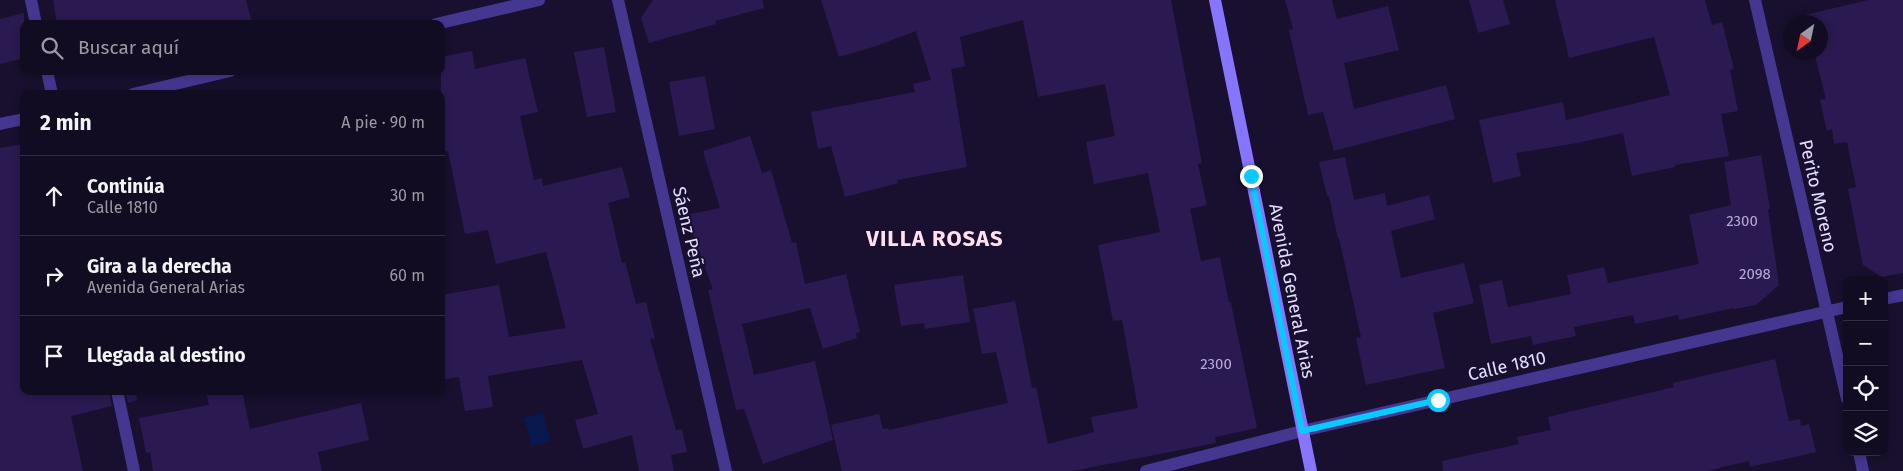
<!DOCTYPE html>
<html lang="es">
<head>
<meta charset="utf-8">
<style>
  body { margin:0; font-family:"Fira Sans",sans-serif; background:#1f1a2f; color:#f1f3f6 }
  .controls { position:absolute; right:15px; bottom:15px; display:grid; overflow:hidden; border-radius:10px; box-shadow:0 2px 8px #0003 }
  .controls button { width:45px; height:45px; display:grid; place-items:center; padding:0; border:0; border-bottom:1px solid #312c40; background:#120c22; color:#f1f3f6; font:25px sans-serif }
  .compass { position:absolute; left:1783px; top:15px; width:45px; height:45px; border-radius:50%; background:#120c22; box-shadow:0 2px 8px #0003; rotate:213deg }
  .stop { position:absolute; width:15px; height:15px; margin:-11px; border:4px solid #09caff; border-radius:50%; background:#fff }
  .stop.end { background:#09caff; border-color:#fff; box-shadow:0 1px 5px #0008 }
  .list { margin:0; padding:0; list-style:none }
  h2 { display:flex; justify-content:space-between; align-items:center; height:65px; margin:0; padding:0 20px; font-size:21px }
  h2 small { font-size:16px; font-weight:400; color:#9c9ba5 }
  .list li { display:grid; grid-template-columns:32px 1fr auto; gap:15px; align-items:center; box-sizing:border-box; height:80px; padding:0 20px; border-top:1px solid #312c40 }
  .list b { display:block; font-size:19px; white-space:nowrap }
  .list p { margin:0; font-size:16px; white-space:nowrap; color:#9c9ba5 }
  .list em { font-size:16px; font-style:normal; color:#9c9ba5 }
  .icon { flex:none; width:28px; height:28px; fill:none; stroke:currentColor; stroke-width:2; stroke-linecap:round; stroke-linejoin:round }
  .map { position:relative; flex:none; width:1903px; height:471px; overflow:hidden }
  .search { position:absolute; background:#120c22; box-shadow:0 2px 8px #0003; left:20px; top:20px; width:425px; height:55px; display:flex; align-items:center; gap:12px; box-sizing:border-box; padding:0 18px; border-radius:10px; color:#9c9ba5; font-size:19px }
  .panel { position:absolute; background:#120c22; box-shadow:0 2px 8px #0003; left:20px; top:90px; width:425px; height:305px; border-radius:10px }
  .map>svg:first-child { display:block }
  .water { fill:#071950 }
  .building { fill:#2b1a51 }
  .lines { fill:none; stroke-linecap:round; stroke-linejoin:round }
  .minor { stroke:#453790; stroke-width:12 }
  .secondary { stroke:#8774ff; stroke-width:12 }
  .route { stroke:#09caff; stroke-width:6 }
  .labels { text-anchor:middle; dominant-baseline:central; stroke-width:4; stroke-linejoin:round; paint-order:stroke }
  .number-label { font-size:15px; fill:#b6acd4 }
  .street-label { font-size:18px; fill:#e5ddff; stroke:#18102e }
  .district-label { font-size:22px; font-weight:bold; letter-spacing:1px; fill:#ffdff0; stroke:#18102e }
</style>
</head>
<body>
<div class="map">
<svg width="1903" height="471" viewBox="0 0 1903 471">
  <rect width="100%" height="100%" fill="#18102e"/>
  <polygon class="water" points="543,413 550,441 532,446 524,418"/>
  <g class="building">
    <polygon points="53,0 246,0 252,24 57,24"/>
    <polygon points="653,0 762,0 764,8 715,21 716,24 649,43 641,18"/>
    <polygon points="821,0 1171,0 1202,163 1198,164 1207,205 1190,209 1201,261 1220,257 1229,303 1231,303 1257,428 1215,437 1216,443 1072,471 842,471 831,425 879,414 883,429 888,428 889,430 1008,403 996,352 982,354 973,309 1015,301 1032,388 1036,387 1048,444 1094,432 1091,417 1138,408 1122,320 1113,321 1098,245 1160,232 1148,173 1094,184 1086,142 1115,136 1105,84 1038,97 1023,20 960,37 965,66 951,69 967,167 897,180 898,183 845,197 831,146 818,149 811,112 915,92 913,84 931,80 916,31 876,46 839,57"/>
    <polygon points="1285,0 1332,0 1337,19 1388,6 1399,50 1344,63 1354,109 1446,85 1455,119 1334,151 1323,112 1308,115 1289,30 1293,29"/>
    <polygon points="1469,0 1503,0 1510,24 1478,33"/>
    <polygon points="1555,0 1705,0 1712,25 1722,22 1734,69 1730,70 1738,111 1721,114 1729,156 1675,165 1675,167 1632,176 1623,133 1577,143 1516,153 1521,176 1493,183 1479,120 1563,102 1566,120 1670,95 1654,37 1569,58"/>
    <polygon points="1868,0 1903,0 1903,273 1882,277 1863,265 1848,189 1856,187 1847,142 1834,144 1832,129 1827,131 1820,100 1826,99 1814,52 1820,52 1820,22 1806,22 1805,15"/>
    <polygon points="24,13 24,58 0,64 0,19"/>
    <polygon points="604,47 616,112 587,117 574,52"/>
    <polygon points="472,51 475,69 525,58 538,112 520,116 534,180 542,178 543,186 622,167 630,197 608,203 622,263 625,262 636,304 646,302 655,338 650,339 676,430 682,429 687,452 671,455 674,471 639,471 632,435 583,449 575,420 598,414 582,360 488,376 493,407 465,411 459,377 441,380 441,295 499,285 509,337 566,328 546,252 496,264 488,230 465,234 448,151 441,152 441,57"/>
    <polygon points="705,76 715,129 679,136 669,82"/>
    <polygon points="750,136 762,173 771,170 792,243 796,242 805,284 846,274 860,332 856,333 857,338 823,349 810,308 742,324 754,375 815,361 833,440 763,464 744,409 736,410 708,290 713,289 686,215 720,208 703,151"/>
    <polygon points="24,144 24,391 109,391 112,406 71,416 83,471 0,471 0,148"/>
    <polygon points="1761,155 1770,209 1768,209 1779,285 1756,305 1734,309 1734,308 1679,320 1678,315 1635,324 1633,315 1574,327 1576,336 1533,345 1531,336 1491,344 1479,285 1502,280 1508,307 1571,294 1567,275 1604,267 1608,283 1699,264 1689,215 1731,205 1724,162"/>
    <polygon points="1345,157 1354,200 1385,193 1387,206 1429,195 1435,219 1391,231 1401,278 1464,263 1474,303 1433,313 1445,368 1366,385 1356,338 1361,337 1339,238 1338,239 1329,196 1327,196 1319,162"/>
    <polygon points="963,275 970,322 925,329 924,323 901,326 894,285"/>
    <polygon points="1775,359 1789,421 1800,419 1801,426 1809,424 1816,452 1750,467 1749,461 1706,471 1443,471 1442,461 1519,444 1517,437 1551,430 1548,417 1674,387 1673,383"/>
    <polygon points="125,391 135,391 137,400 128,403"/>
    <polygon points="224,391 242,391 250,429 361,403 369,440 318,452 322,471 153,471 150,452 146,453 139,418 209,405 207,395"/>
  </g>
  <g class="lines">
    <g class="minor">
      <polyline points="31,0 36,24"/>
      <polyline points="618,0 726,471"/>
      <polyline points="1755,0 1847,399"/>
      <polyline points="436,24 539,0"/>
      <polyline points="47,71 52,94"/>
      <polyline points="133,94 230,71"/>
      <polyline points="0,124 24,119"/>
      <polyline points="1884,299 1903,295"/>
      <polyline points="117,391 134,471"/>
      <polyline points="1859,452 1863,471"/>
      <polyline points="1146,471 1302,431 1847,307"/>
    </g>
    <polyline class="secondary" points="1215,0 1311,471"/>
  </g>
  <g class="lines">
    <polyline class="route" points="1251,176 1302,431 1438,400"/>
  </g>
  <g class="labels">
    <g class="number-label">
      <text x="1742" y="221">2300</text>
      <text x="1755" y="274">2098</text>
      <text x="1216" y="364">2300</text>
    </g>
    <g class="street-label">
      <text transform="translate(1818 196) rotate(77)">Perito Moreno</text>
      <text transform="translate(689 232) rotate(77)">Sáenz Peña</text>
      <text transform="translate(1292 291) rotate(79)">Avenida General Arias</text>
      <text transform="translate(1507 366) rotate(-13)">Calle 1810</text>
    </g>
    <g class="district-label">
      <text x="935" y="238">VILLA ROSAS</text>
    </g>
  </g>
</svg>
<div class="controls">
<button>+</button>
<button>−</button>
<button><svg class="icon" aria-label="locate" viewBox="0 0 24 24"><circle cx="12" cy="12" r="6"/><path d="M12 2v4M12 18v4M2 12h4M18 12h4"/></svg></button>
<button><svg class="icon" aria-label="layers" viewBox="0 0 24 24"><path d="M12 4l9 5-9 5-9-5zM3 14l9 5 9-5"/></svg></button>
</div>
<svg class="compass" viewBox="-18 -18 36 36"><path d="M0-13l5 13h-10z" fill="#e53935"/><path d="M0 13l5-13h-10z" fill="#9c9ba5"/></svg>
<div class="stop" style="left:1438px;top:400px"></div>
<div class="stop end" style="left:1251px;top:176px"></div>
<div class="search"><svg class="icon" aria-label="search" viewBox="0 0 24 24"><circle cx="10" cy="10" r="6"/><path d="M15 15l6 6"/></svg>Buscar aquí</div>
<section class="panel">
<h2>2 min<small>A pie · 90 m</small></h2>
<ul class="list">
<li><svg class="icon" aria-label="ahead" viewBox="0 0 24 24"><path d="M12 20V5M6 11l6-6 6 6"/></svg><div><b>Continúa</b><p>Calle 1810</p></div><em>30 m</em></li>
<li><svg class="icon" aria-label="right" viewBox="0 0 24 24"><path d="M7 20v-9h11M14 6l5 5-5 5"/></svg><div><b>Gira a la derecha</b><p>Avenida General Arias</p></div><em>60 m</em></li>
<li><svg class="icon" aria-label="arrive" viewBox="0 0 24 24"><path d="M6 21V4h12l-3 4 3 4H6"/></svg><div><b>Llegada al destino</b></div></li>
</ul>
</section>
</div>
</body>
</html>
